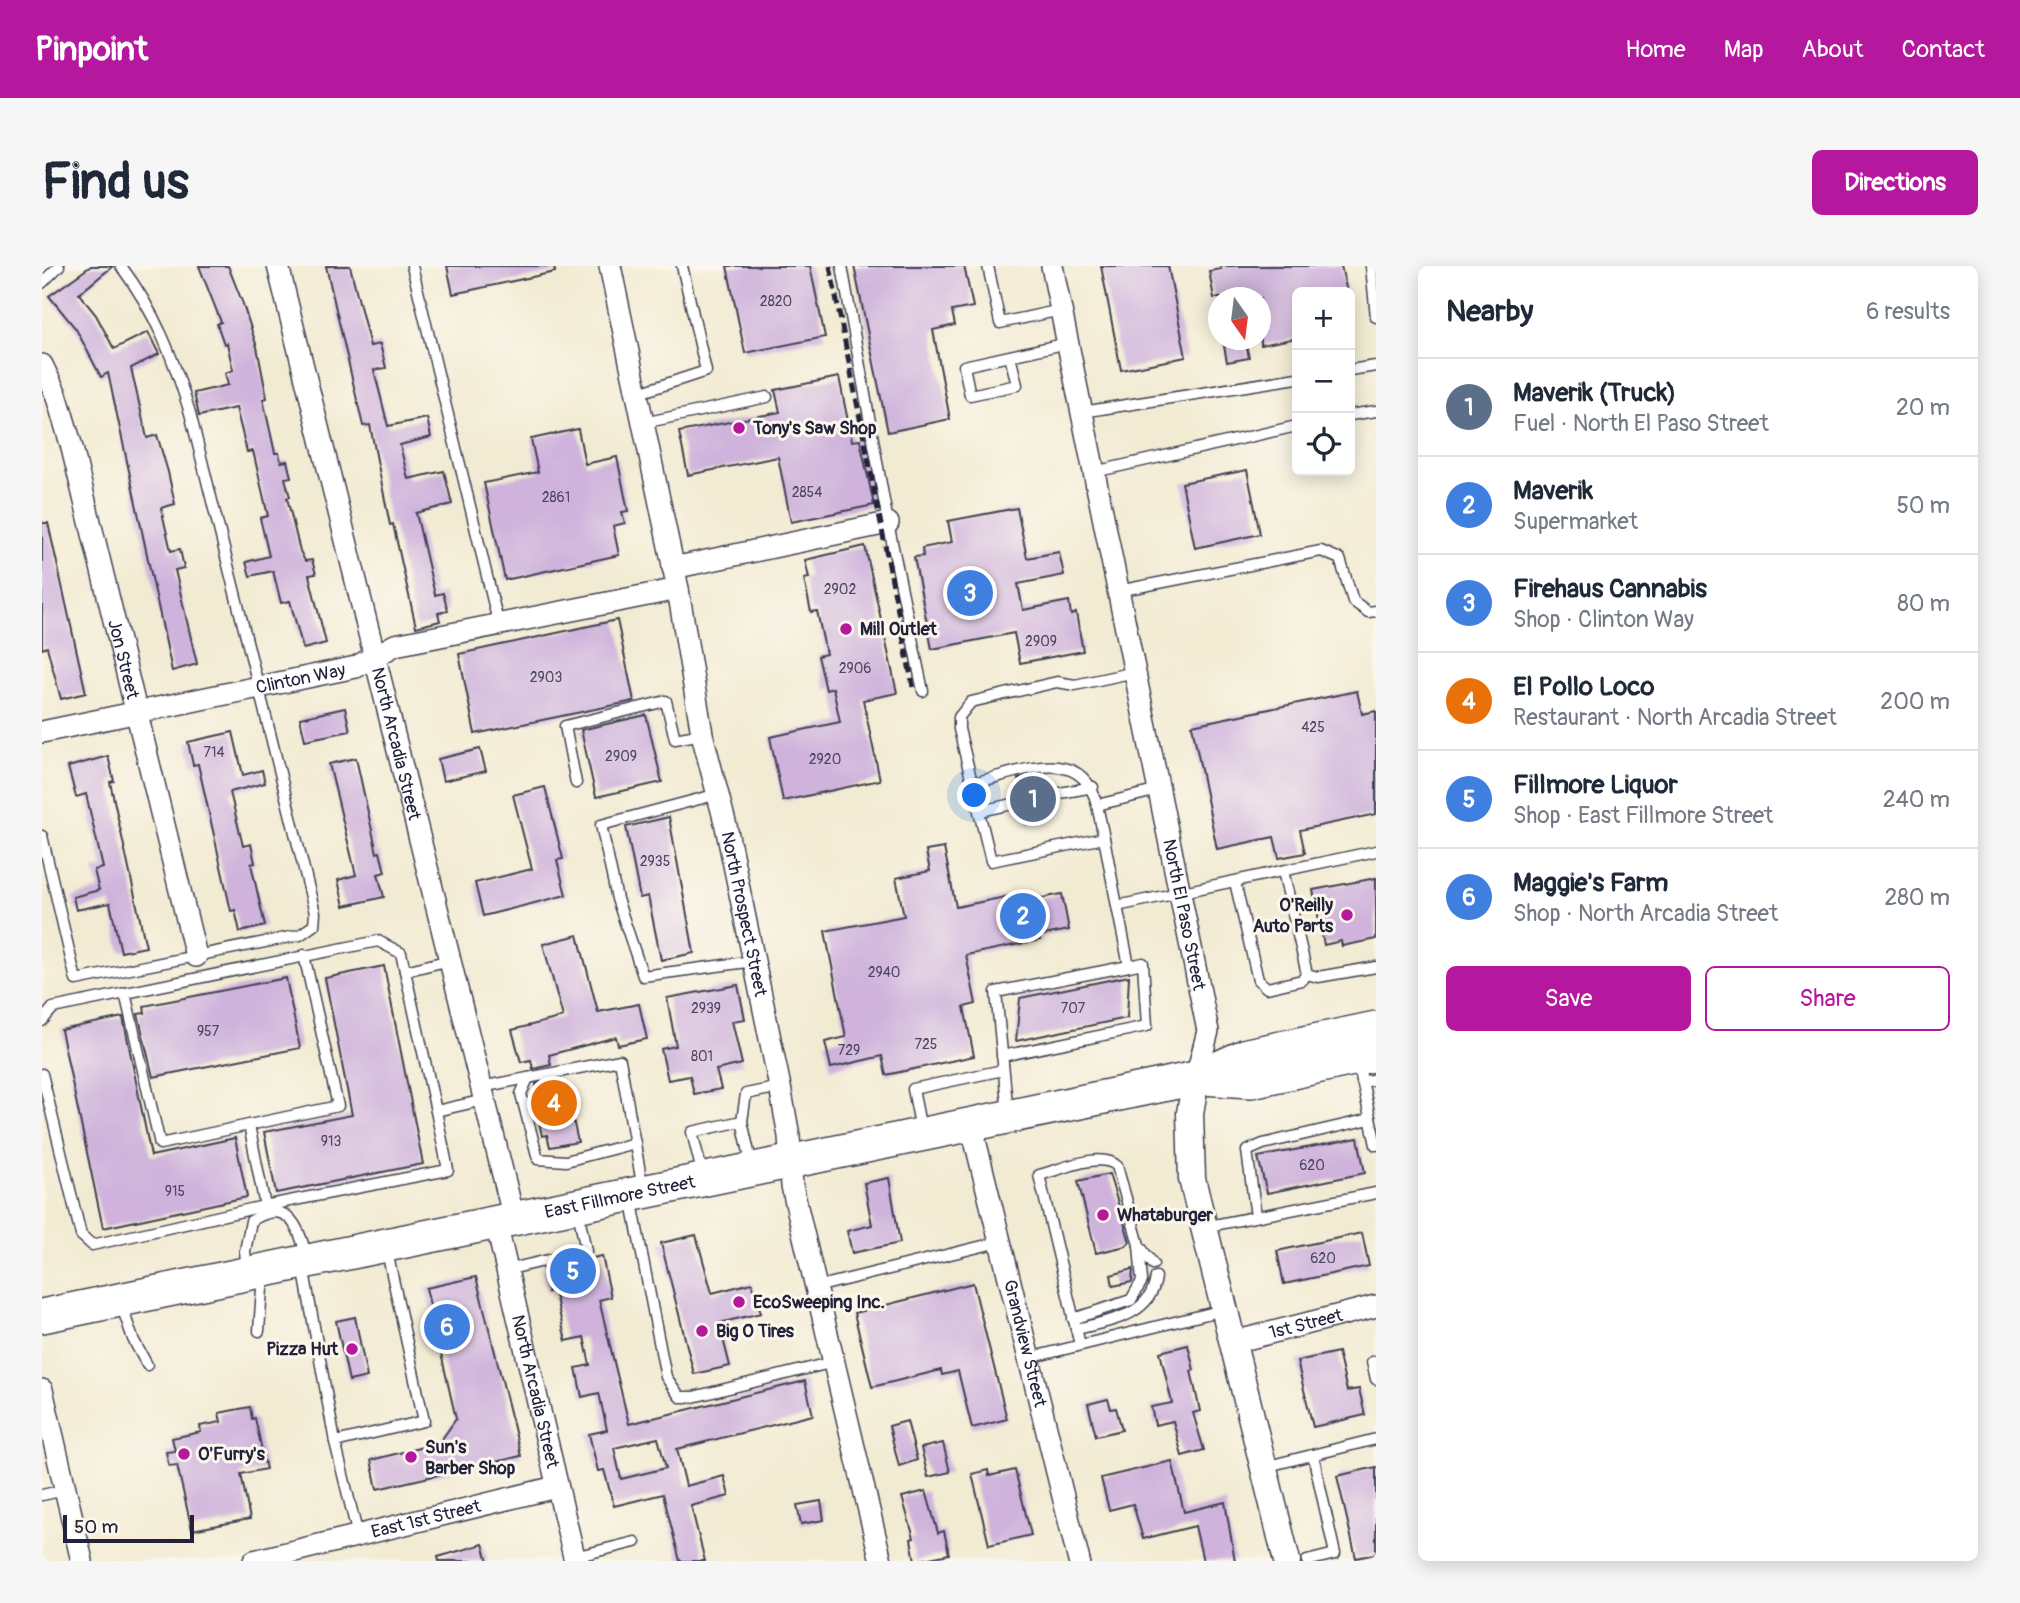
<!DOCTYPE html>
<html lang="en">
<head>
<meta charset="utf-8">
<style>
  body { margin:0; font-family:Pangolin,sans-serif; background:#f6f6f7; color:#1f2937 }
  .controls { position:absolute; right:21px; top:21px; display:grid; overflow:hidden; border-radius:10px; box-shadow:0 4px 18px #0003 }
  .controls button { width:63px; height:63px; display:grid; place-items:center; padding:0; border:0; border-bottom:2px solid #e0e1e3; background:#fff; color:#1f2937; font:35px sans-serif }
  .compass { position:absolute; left:1166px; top:21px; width:63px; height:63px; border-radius:50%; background:#fff; box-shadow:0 4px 18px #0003; rotate:166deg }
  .scale { position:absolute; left:21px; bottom:18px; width:131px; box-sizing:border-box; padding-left:7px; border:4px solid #22223b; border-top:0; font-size:19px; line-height:24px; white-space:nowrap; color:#22223b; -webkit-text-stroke:5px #fbf7ec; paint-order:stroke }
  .you { position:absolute; left:933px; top:530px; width:24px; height:24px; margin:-18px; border:5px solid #fff; border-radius:50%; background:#1a73e8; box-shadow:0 0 0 10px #1a73e833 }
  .badge { display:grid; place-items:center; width:46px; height:46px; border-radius:50%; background:#b5179e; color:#fff; font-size:23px; font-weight:700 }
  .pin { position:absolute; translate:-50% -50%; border:4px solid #fff; box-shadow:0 2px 7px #0006 }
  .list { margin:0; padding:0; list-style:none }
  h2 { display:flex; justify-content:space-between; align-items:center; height:91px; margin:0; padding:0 28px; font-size:30px }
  h2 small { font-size:23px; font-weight:400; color:#747a83 }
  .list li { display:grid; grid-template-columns:46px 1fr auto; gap:21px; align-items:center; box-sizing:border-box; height:98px; padding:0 28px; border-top:2px solid #e0e1e3 }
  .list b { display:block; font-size:26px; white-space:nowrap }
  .list p { margin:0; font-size:23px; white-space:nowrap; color:#747a83 }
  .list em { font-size:23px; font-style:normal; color:#747a83 }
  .actions { display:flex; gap:14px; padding:21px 28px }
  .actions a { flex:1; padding:16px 0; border:2px solid #b5179e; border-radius:10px; text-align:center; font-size:24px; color:#b5179e }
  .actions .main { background:#b5179e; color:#fff }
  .icon { flex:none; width:38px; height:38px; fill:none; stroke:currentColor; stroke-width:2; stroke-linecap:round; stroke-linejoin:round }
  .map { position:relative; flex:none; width:1334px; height:1295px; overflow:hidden; border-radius:10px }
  header { display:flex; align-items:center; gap:42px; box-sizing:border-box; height:98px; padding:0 35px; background:#b5179e; color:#fff }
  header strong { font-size:33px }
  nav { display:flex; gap:38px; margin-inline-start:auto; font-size:24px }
  .intro { display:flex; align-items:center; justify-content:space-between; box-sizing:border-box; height:168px; padding:0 42px }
  h1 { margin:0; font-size:49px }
  .button { padding:18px 32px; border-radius:10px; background:#b5179e; color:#fff; font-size:24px; font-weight:700 }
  main { display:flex; gap:42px; padding:0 42px }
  aside { flex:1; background:#fff; border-radius:10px; box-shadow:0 4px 18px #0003 }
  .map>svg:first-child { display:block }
  .building { fill:#cfb3dc; fill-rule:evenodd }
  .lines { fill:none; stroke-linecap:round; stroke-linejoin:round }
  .service-casing { stroke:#414052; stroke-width:13 }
  .minor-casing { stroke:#414052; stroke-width:24 }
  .tertiary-casing { stroke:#414052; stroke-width:29 }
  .primary-casing { stroke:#414052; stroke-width:36 }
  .service { stroke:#fff; stroke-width:10 }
  .minor { stroke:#fff; stroke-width:21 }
  .tertiary { stroke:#fff; stroke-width:26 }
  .primary { stroke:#fff; stroke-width:33 }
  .rail { stroke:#22223b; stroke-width:5; stroke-dasharray:10 5; stroke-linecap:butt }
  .poi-dot { fill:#b5179e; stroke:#fbf7ec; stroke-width:2.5 }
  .labels { text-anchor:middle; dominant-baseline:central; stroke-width:6; stroke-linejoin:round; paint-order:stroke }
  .number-label { font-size:14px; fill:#4d4663 }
  .poi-label { font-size:18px; font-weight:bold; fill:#22223b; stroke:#fbf7ec; text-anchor:start }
  .street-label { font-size:18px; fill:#22223b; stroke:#fbf7ec }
</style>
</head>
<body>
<header>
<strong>Pinpoint</strong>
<nav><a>Home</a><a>Map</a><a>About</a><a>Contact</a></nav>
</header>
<div class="intro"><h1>Find us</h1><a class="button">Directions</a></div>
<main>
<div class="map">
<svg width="1334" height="1295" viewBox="0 0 1334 1295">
  <rect width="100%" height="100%" fill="#fbf7ec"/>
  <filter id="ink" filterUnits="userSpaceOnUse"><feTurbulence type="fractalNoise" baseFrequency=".0143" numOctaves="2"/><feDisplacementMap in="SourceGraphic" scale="14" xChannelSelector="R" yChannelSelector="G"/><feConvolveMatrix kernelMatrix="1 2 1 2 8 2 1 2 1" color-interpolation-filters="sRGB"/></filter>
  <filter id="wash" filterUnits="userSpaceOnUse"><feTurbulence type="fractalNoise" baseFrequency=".00686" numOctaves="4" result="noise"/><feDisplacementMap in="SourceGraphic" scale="28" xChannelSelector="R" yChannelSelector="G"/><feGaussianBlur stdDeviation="1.57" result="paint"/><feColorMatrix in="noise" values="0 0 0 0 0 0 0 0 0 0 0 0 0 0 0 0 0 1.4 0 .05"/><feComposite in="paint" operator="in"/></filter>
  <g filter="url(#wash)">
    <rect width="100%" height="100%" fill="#f2ebd3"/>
    <g id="blocks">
      <g class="building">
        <polygon points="49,0 71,0 37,28 54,49 72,83 106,66 117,88 89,102 105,172 115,169 126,206 133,238 119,242 129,285 138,283 142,302 133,304 155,398 130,405 66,107 59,111 34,63 7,30"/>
        <polygon points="157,0 186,0 201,38 215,81 225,132 221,133 233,187 237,187 239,196 245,195 249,211 243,212 248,231 245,232 258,285 263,295 270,294 274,308 267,309 284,377 261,383 248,335 239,337 231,305 208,310 204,296 227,290 218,252 226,250 211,185 205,186 194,142 157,150 152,127 186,119 183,107 191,104 185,77 182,78 175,58 179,56"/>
        <polygon points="284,0 308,0 328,80 338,78 344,102 332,104 346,160 385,152 389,171 358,179 366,213 402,205 410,238 374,247 393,329 401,327 406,345 396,347 398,355 374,361 351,258 348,259 328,159 321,160"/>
        <polygon points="405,0 512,0 513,6 411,28"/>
        <polygon points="685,0 768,0 783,71 703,87"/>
        <polygon points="812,0 922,0 931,41 910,45 913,59 891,64 908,153 846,166"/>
        <polygon points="1059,0 1126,0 1144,91 1079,104"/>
        <polygon points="1178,0 1299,0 1305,26 1255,26 1255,72 1219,79 1219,32 1172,32 1167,5 1179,3"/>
        <polygon points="1181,74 1203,74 1207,92 1185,96"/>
        <polygon points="797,111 810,175 818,174 832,239 749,256 736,191 646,209 637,166 738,146 733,124"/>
        <polygon points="536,163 543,198 575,191 586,245 580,246 583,257 571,260 577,289 463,314 442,217 496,206 489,173"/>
        <polygon points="1205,204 1218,268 1153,282 1140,217"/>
        <polygon points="975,242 985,292 1017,286 1022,309 976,318 981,344 1027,335 1029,349 1034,347 1041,385 978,397 972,367 890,383 872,291 881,290 880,282 910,276 906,255"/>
        <polygon points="0,257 6,257 44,427 19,433 5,381 0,383"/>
        <polygon points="823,280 855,427 821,434 838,514 741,535 728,471 798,456 791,422 784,424 776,390 784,388 775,345 769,346 762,313 767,312 763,294"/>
        <polygon points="575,354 592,435 433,468 417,388"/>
        <polygon points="1315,425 1320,448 1334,445 1334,548 1258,564 1263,587 1237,592 1232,571 1175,583 1150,459"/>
        <polygon points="303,442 308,465 263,474 258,452"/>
        <polygon points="604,449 620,516 554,531 539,464"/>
        <polygon points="191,466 201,509 220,504 223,517 188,526 201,580 209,578 213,597 209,598 223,660 198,666 193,644 189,645 156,498 151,499 146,476"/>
        <polygon points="438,483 444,505 401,515 396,493"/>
        <polygon points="66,490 72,515 68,516 104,681 79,686 68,637 34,644 31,631 57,624 52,604 61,602 44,528 34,531 26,501"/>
        <polygon points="314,492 335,587 338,586 343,606 336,608 342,631 302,640 296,614 314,609 287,498"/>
        <polygon points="998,509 1001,522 994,532 1004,538 1007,554 985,558 982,544 988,535 979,528 976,513"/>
        <polygon points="503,521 521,593 515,594 524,629 441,650 433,617 490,603 471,529"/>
        <polygon points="627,551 652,687 619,694 606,630 598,632 584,561"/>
        <polygon points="902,582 914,641 988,626 990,634 1020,628 1027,664 997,670 998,674 924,689 934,738 922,741 932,790 844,809 840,790 789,802 783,776 804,771 783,665 862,650 854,612 888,605 884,585"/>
        <polygon points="1334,612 1334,673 1300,680 1299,675 1282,679 1271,624"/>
        <polygon points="536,669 556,746 597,738 605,773 576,779 574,771 507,789 509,799 491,803 489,794 479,796 470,764 521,751 501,678"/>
        <polygon points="342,700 381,898 234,927 222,866 310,849 283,712"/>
        <polygon points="1087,710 1085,752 974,775 978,732"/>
        <polygon points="244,712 258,782 111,811 96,748 103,747 102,740"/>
        <polygon points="696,719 703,753 690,755 700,798 674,804 679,823 652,828 648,810 626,814 619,783 634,780 625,732"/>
        <polygon points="81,751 109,890 193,872 205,931 61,962 19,764"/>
        <polygon points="513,815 516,824 524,822 536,876 508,881 505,869 500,870 496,851 500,850 494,818"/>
        <polygon points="1316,872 1323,907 1225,927 1216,891"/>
        <polygon points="1067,908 1088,976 1084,980 1054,987 1036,915"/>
        <polygon points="847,912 858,977 810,987 805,965 830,959 822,917"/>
        <polygon points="1320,967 1327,1000 1242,1018 1235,985"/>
        <polygon points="654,969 670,1027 710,1017 719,1047 677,1057 688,1100 652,1108 619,977"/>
        <path d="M560,990L569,1031L557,1034L587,1158L763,1115L771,1149L635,1183L644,1220L682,1210L687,1230L649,1240L663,1295H638L621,1228L572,1240L562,1204L556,1205L547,1168L565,1164L557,1127L540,1131L534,1102L548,1099L542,1071L524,1075L512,1024L506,1026L501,1003ZM616,1172L624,1202L579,1213L572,1182Z"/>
        <polygon points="1091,1003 1090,1016 1071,1020 1069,1009"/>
        <polygon points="434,1011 479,1190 335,1223 329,1194 397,1177 414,1153 384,1022"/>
        <polygon points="931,1017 965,1153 930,1162 916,1105 900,1109 899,1104 830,1121 812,1047"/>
        <polygon points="313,1051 325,1111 307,1115 294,1055"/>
        <polygon points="1146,1079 1152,1104 1149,1105 1158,1145 1151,1147 1162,1184 1140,1190 1131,1155 1113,1159 1109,1141 1130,1137 1118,1086"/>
        <polygon points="1296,1086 1305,1125 1317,1123 1323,1149 1271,1161 1255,1095"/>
        <polygon points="1066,1133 1069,1143 1074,1142 1080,1164 1054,1170 1046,1138"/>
        <polygon points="208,1141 210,1153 213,1152 224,1203 199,1208 208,1253 150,1264 135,1199 127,1200 124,1186 133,1185 130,1172 159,1166 158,1160 179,1156 177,1147"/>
        <polygon points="865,1155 875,1194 857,1200 847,1160"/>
        <polygon points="901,1177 908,1206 886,1211 879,1182"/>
        <polygon points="1130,1195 1142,1246 1183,1236 1193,1295 1161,1295 1153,1260 1101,1273 1091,1238 1067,1244 1059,1212"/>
        <polygon points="1334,1201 1334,1288 1314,1292 1295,1210"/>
        <polygon points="946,1204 947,1210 973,1204 989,1269 947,1279 930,1208"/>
        <polygon points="884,1225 896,1267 902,1265 907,1288 873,1295 869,1273 872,1272 860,1231"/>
        <polygon points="779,1235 782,1254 759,1258 755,1239"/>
        <polygon points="441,1278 446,1295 397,1295 396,1291"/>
      </g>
    </g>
  </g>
  <g filter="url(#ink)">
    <use href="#blocks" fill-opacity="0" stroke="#414052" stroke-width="2"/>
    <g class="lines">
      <defs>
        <g id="service">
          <polyline points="370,0 457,360"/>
          <polyline points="800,0 846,257 881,425"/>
          <polyline points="946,0 958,57 1019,44"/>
          <polyline points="1329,0 1334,51"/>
          <polyline points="0,17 17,0"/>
          <polyline points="968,90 975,119 928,129 922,100 1026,77"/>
          <polyline points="1308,104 1334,100"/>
          <polyline points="594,128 664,105 640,0"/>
          <polyline points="1040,146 1255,112"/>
          <polyline points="1308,149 1334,145"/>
          <polyline points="601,157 725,131"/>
          <polyline points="1052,206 1255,160"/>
          <polyline points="1076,325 1279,285 1298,293 1311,335 1326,346 1334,345"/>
          <polyline points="1093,406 1033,419 1015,416 929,436 917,451 917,463 949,595 1062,572 1055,539 1117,524"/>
          <polyline points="534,517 523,460 624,435 633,473 660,468"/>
          <path d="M931,517C976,507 1040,476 1055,539"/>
          <polyline points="676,528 559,559 575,633 601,710 712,695"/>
          <polyline points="1002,530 1051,521"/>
          <polyline points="938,545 980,536"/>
          <path d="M0,570L34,714L258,669L272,659L273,647L148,147C131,91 114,47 79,0"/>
          <polyline points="1062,572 1075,640 1334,585"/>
          <polyline points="1241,605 1265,708 1276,711 1334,701"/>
          <polyline points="1193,616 1216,714 1225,722 1260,714 1265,708"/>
          <polyline points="408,694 363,705 394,845 442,834"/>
          <polyline points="83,727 118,878 207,859"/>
          <polyline points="0,755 11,742 336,675 359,687 363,705"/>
          <polyline points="960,790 1105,760 1101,697 1087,700"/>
          <polyline points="1316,796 1334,879"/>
          <polyline points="0,808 39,969 50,979 222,940 406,904 394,845"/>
          <polyline points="486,812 479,828 496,893 524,895 593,877"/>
          <polyline points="1320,816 1334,813"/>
          <polyline points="439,821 578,794 601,923"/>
          <polyline points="966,848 954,726 1087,700 1075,640"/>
          <polyline points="700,855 710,900"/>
          <polyline points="879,864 871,823 961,804"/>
          <polyline points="661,910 650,866 700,855 704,828 738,821"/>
          <polyline points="589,932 624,1111 638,1131 651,1131 792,1096"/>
          <polyline points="224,945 207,859 296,840 262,689"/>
          <polyline points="1214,950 1205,885 1221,878 1328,853"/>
          <polyline points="1162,961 1334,927"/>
          <polyline points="261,1000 293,1176"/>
          <polyline points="464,1004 544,985 536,945"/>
          <path d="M205,1005L203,985L209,955C244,932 257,958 264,990"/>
          <polyline points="774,1021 957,976"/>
          <polyline points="79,1038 91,1073 105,1099"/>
          <polyline points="1031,1053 1089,1034 1100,1015 1097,979"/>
          <path d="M1034,1063C1066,1055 1109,1051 1114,1011"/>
          <polyline points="217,1065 221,1008"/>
          <path d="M1038,1079L997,909C1018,904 1058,885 1075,900L1097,979L1111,998"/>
          <polyline points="987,1092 1181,1044"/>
          <polyline points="1334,1095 1330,1096 1334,1113"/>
          <polyline points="1222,1201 1334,1173"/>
          <polyline points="0,1229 23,1224"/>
          <polyline points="316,1270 293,1176 382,1155 344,981"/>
          <polyline points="532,1291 593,1276"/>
          <polyline points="1265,1295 1293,1288 1271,1189"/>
        </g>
        <g id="minor">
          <path id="s1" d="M236,0L472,953"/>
          <path id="s2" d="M568,0L636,323L660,468L684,560L738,821L747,870L750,920L839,1295"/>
          <path id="s3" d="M1010,0L1166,765L1154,812"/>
          <path id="s4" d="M0,99L14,128L29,178L154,690"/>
          <polyline points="631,302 846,257"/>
          <path id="s5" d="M0,466L314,401L353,379L636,323"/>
          <path id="s6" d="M929,858L1037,1295"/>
          <path id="s7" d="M454,957L533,1295"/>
          <path id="s8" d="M1192,1076L1334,1040"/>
          <polyline points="0,1124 40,1295"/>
          <path id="s9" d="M212,1295L514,1221"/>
        </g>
        <polyline id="tertiary" points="1154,812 1148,847 1150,913 1245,1295"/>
        <g id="primary">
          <polyline points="1160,812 1209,815 1334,788"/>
          <path id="s10" d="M0,1050L1154,812L1205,789L1334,762"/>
        </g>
      </defs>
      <use href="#service" class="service-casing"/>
      <use href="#minor" class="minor-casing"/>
      <use href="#tertiary" class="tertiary-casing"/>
      <use href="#primary" class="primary-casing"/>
      <use href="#service" class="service"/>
      <use href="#minor" class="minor"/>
      <use href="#tertiary" class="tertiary"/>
      <use href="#primary" class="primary"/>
      <polyline class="rail" points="788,0 871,421"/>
    </g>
  </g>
  <g class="poi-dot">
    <circle cx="697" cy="162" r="7"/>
    <circle cx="804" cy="363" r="7"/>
    <circle cx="1305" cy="649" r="7"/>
    <circle cx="1061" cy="949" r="7"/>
    <circle cx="697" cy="1036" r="7"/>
    <circle cx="660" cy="1065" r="7"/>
    <circle cx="310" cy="1083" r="7"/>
    <circle cx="142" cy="1188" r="7"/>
    <circle cx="369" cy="1191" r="7"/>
  </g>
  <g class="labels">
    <g class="number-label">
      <text x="734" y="35">2820</text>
      <text x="765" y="226">2854</text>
      <text x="514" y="231">2861</text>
      <text x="798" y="323">2902</text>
      <text x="999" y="375">2909</text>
      <text x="813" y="402">2906</text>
      <text x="504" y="411">2903</text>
      <text x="1271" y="461">425</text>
      <text x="172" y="486">714</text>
      <text x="579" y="490">2909</text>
      <text x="783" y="493">2920</text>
      <text x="613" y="595">2935</text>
      <text x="842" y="706">2940</text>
      <text x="664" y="742">2939</text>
      <text x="1031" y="742">707</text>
      <text x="166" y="765">957</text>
      <text x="884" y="778">725</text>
      <text x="807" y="784">729</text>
      <text x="660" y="790">801</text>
      <text x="289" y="875">913</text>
      <text x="1270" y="899">620</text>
      <text x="133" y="925">915</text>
      <text x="1281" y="992">620</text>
    </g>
    <g class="poi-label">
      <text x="711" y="162">Tony's Saw Shop</text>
      <text x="818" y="363">Mill Outlet</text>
      <text x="1291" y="639" text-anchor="end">O'Reilly<tspan x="1291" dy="21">Auto Parts</tspan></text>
      <text x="1075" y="949">Whataburger</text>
      <text x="711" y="1036">EcoSweeping Inc.</text>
      <text x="674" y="1065">Big O Tires</text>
      <text x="296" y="1083" text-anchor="end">Pizza Hut</text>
      <text x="383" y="1181">Sun's<tspan x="383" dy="21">Barber Shop</tspan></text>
      <text x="156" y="1188">O'Furry's</text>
    </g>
    <g class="street-label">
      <text stroke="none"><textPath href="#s4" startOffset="306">Jon Street</textPath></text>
      <text stroke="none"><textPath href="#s5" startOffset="264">Clinton Way</textPath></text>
      <text stroke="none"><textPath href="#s1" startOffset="492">North Arcadia Street</textPath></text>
      <text stroke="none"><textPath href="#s2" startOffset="662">North Prospect Street</textPath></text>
      <text stroke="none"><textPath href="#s3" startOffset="662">North El Paso Street</textPath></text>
      <text stroke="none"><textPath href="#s10" startOffset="590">East Fillmore Street</textPath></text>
      <text stroke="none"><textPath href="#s8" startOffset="74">1st Street</textPath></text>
      <text stroke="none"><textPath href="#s6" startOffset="226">Grandview Street</textPath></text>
      <text stroke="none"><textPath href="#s7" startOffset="173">North Arcadia Street</textPath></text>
      <text stroke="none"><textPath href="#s9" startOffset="177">East 1st Street</textPath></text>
    </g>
  </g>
</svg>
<div class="controls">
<button>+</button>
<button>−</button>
<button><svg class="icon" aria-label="locate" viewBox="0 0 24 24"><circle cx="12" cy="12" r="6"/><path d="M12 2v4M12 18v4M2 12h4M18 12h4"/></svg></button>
</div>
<svg class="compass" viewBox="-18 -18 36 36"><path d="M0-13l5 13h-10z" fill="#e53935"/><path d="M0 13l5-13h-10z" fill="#747a83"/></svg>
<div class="scale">50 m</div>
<div class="you"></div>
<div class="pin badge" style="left:991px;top:533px;background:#5c6f8a">1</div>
<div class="pin badge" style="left:981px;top:650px;background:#3f7fe0">2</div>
<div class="pin badge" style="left:928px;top:327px;background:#3f7fe0">3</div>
<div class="pin badge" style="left:512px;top:837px;background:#e8710a">4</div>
<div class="pin badge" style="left:531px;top:1005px;background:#3f7fe0">5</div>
<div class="pin badge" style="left:405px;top:1061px;background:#3f7fe0">6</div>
</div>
<aside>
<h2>Nearby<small>6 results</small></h2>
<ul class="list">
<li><span class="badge" style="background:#5c6f8a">1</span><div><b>Maverik (Truck)</b><p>Fuel · North El Paso Street</p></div><em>20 m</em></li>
<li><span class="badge" style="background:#3f7fe0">2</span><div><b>Maverik</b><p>Supermarket</p></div><em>50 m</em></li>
<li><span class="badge" style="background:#3f7fe0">3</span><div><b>Firehaus Cannabis</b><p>Shop · Clinton Way</p></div><em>80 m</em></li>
<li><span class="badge" style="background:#e8710a">4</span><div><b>El Pollo Loco</b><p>Restaurant · North Arcadia Street</p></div><em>200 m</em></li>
<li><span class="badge" style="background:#3f7fe0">5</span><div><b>Fillmore Liquor</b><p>Shop · East Fillmore Street</p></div><em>240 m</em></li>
<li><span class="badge" style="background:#3f7fe0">6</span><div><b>Maggie's Farm</b><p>Shop · North Arcadia Street</p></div><em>280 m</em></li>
</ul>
<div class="actions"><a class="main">Save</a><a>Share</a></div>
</aside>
</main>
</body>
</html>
